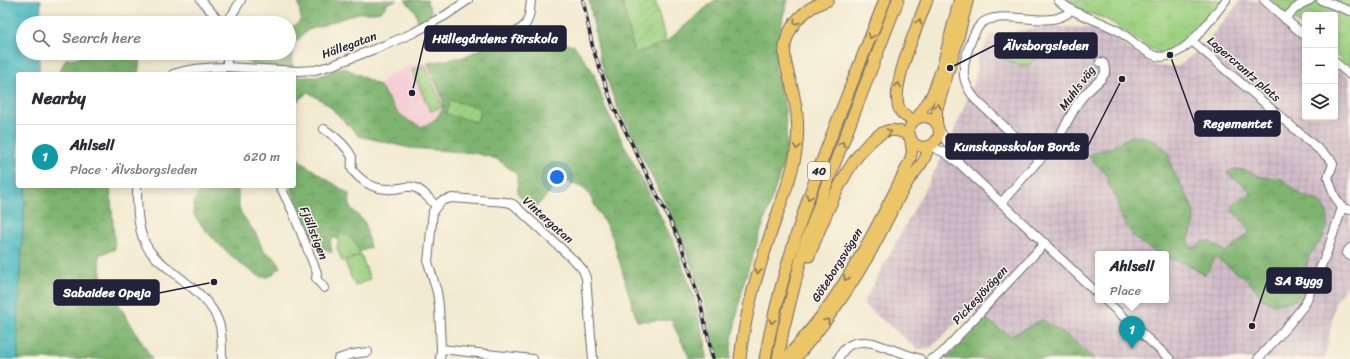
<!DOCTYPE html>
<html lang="en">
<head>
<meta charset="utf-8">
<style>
  body { margin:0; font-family:Sriracha,sans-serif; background:#f2f2f3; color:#2b2b33 }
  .controls { position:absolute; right:12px; top:12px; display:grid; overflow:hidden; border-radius:4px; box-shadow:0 2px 10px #0003 }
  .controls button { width:36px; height:36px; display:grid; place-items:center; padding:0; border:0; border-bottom:1px solid #e1e1e2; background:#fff; color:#2b2b33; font:20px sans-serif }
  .you { position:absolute; left:557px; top:177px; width:14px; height:14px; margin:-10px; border:3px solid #fff; border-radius:50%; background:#1a73e8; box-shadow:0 0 0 6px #1a73e833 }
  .badge { display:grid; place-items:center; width:26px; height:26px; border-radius:50%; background:#c8321e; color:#fff; font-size:13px; font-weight:700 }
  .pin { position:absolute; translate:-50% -33px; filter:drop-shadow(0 1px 2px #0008) }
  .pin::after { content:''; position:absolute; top:21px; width:14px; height:12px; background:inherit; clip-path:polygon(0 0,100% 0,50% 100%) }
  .popup { position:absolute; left:1095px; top:251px; width:74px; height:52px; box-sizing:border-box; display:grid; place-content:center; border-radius:4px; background:#fff; filter:drop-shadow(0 1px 3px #0005); font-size:13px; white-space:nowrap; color:#7c7c81 }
  .popup b { font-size:15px; color:#2b2b33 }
  .popup::after { content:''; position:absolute; left:50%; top:100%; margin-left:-8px; border:8px solid transparent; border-top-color:#fff }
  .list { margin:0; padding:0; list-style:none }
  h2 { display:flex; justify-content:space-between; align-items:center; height:52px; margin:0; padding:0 16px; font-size:17px }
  h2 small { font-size:13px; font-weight:400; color:#7c7c81 }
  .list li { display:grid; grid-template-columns:26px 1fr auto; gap:12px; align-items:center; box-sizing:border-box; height:64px; padding:0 16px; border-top:1px solid #e1e1e2 }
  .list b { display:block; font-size:15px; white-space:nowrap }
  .list p { margin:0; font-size:13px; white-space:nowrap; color:#7c7c81 }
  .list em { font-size:13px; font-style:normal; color:#7c7c81 }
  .icon { flex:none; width:22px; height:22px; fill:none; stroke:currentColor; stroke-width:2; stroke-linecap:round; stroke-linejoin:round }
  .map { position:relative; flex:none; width:1350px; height:359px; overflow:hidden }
  .search { position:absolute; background:#fff; box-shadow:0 2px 10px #0003; left:16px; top:16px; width:280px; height:44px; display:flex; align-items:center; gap:10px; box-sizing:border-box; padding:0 14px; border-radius:22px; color:#7c7c81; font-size:15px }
  .panel { position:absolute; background:#fff; box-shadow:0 2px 10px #0003; left:16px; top:72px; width:280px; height:116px; border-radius:4px }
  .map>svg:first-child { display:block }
  .built { fill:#f6cfd6 }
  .industrial { fill:url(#industrial-grid); fill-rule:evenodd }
  .grass { fill:url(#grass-tufts); stroke:#607a5e }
  .forest { fill:url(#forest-crowns); stroke:#506b56 }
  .park { fill:url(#park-dots); stroke:#607a5e }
  .garden { fill:url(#garden-furrows); stroke:#607a5e }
  .pitch { fill:#9ed282; stroke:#607a5e }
  .water { fill:url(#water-ripples); stroke:#366e7e }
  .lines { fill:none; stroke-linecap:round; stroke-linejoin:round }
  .minor-casing { stroke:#6b686f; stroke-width:10 }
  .major-casing { stroke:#6b686f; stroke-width:12 }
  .highway-casing { stroke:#6b686f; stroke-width:13 }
  .minor { stroke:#fff; stroke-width:8 }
  .major { stroke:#edc569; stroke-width:10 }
  .highway { stroke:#edc569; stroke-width:11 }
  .rail-casing { stroke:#22223b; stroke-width:3.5 }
  .rail { stroke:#fcf5e5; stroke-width:2; stroke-dasharray:6; stroke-linecap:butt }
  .oneway { stroke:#887452 }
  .labels { text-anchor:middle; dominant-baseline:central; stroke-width:3; stroke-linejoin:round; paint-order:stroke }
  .shield { fill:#fcf5e5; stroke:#63616e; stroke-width:1 }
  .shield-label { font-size:11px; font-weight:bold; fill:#22223b }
  .street-label { font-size:12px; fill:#22223b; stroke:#fcf5e5 }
  .leader { fill:none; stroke:#22223b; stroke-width:1.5 }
  .callout-dot { fill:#22223b; stroke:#fcf5e5; stroke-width:1.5 }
  .callout { fill:#22223b; stroke:#22223b; stroke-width:1.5 }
  .callout-label { font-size:13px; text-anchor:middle; font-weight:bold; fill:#fff }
</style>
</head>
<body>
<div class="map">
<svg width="1350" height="359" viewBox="0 0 1350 359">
  <defs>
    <pattern id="industrial-grid" width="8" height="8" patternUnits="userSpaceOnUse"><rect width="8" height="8" fill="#d1bdc9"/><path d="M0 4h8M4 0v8" fill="none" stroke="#b3a2ae"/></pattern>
    <pattern id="grass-tufts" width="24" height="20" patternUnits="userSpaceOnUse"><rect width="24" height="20" fill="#9ed282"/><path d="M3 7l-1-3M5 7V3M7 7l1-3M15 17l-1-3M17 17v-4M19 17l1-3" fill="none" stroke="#88b471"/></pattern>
    <pattern id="forest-crowns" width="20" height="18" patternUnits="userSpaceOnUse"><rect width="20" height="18" fill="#7eb470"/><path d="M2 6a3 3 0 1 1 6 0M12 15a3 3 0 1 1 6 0" fill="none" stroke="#67925d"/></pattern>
    <pattern id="park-dots" width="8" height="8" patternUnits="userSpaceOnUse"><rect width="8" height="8" fill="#9ed282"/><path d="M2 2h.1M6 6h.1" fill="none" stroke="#88b471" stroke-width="1.8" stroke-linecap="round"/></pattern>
    <pattern id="garden-furrows" width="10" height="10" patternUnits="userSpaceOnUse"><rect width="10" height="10" fill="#9ed282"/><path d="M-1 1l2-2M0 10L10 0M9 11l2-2" fill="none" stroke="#88b471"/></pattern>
    <pattern id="water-ripples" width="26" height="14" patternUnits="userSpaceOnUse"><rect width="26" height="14" fill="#4ab9c1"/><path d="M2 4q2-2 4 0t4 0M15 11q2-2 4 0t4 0" fill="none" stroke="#3d969e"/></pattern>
  </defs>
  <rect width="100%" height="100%" fill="#fcf5e5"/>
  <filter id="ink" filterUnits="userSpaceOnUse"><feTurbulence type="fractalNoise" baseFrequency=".025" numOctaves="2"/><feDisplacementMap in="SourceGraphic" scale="8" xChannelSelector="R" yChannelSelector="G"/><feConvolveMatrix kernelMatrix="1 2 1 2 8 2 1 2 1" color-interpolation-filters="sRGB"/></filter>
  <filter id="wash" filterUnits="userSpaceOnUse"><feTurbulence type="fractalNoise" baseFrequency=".012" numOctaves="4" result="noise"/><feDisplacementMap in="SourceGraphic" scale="16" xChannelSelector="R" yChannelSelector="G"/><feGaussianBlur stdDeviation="0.9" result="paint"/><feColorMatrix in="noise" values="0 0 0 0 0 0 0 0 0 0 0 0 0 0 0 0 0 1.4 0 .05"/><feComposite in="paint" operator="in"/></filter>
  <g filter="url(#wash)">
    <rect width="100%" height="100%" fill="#f2ead0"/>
    <polygon class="built" points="423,62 428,63 443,100 444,107 436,119 422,127 409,121 397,112 379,85 387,77 408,66"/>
    <path class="industrial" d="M1241,0H1258L1305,40V117H1335V65L1350,78V283L1339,296L1335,304L1325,359H1094L1068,336H1011L1002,331L972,307L932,347L918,349L863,304L949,144L975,79L978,58L991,35L1050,27L1087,28L1102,31L1156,66H1179L1204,45ZM1131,136L1168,152L1171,166L1190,202L1193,227L1189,239V247H1196L1205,241L1211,242L1226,253L1249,233L1246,224L1231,210L1251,195L1246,186L1236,181L1244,170L1262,177L1281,179L1302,195L1318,201L1325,207L1328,217L1327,229L1319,243L1309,256L1306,266L1308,277L1261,298L1256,289L1245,278L1215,256L1212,261L1210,269L1205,275L1184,263L1166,258V300H1098V254H1158L1155,252L1119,213L1118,200L1109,185L1106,174L1088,156L1096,152L1110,148Z"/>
    <g class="grass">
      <path d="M1067,0H1221C1211,13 1180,54 1163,53C1150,52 1123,29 1111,22C1094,12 1083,16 1067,0Z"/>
      <polygon points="1271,0 1350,0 1350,68 1335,55 1335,15 1305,15 1305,29"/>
      <path d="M1024,53L1032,56L1033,60L1029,65C1019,67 1011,62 1003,58Z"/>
    </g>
    <g class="forest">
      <polygon points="298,0 397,0 388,3 383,10 375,13 358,13 306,31 295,43 291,60 298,77 317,77 343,67 379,85 397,112 409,121 422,127 436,119 444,107 443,100 428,63 464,57 505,37 574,45 593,72 605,107 675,245 693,294 705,342 706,359 690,359 671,320 637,321 612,236 586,189 562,179 534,209 518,195 517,174 497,159 475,153 410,148 359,136 327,104 308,92 294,104 294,74 260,74 240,53 289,53 289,28 298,24 301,18"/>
      <polygon points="405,0 428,0 427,2 432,12 429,16 418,22 415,11"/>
      <polygon points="589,0 622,0 635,53 666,42 715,0 788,0 783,16 775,66 785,107 787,146 782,168 744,282 732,339 730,359 716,359 704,300 688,256 665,203 615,102 601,62"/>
      <polygon points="104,53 141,53 138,74 58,74 66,59"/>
      <path d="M1131,136L1146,137L1162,146L1168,152L1171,166L1190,202L1194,214L1193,227L1189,239V247H1196L1204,241L1211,242L1226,252L1249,233L1246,224L1231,210L1233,203L1251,194C1245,183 1237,182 1227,174L1233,169L1244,170L1262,177L1281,179L1302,195L1318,201L1325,207L1328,217L1327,229L1319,243L1309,256L1306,266L1308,277L1303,292L1295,300L1274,305L1261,298L1256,289L1245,278L1215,257C1210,263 1212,268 1205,275L1184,263L1166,258V254H1158L1137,240L1127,228L1119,213L1118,200L1109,185L1106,174L1088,156L1096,152L1110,148Z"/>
      <polygon points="294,150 301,162 349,194 350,207 365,223 370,248 355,253 334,237 330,241 332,252 329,252 324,249 319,251 290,186 294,186"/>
      <polygon points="26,186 110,186 115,249 99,255 101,275 152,359 18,359 17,313"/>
      <path d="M208,186H234L238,189V202L241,213L256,234L263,250L277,260L280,267C275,272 270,279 262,277C248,274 199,228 194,214C192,208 195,196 200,191C202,189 205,188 208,186Z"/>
      <polygon points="985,318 1002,331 1011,336 1042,320 1068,336 1094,359 945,359 957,348"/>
    </g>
    <g class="park">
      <polygon points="425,65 443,107 430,111 412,70"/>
      <polygon points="450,100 480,108 477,122 446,114"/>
      <polygon points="340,232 353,240 361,255 342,261 337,249"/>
    </g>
    <polygon class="garden" points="622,0 655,0 666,42 635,53"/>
    <polygon class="pitch" points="361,255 370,279 355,286 345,262"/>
    <polygon class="water" points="0,0 41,0 40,23 23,23 23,53 39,53 39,74 18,74 18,186 26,186 17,313 18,359 0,359"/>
  </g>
  <g filter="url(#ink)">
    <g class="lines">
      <defs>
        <g id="minor">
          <polyline points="201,0 221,23"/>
          <path d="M1058,0C1074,15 1096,19 1115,29C1128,36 1139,49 1153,55C1180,67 1211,18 1226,0"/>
          <polyline points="1264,0 1305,36"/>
          <polyline points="1321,0 1350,11"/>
          <path d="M1285,19C1293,10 1299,4 1310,0"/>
          <polyline points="225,23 232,15 241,0"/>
          <path d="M513,35C516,31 520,30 524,26C530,20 530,9 531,0"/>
          <polyline points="1192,41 1331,160 1333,164 1328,178 1334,195 1342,208"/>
          <polyline points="1335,62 1350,75"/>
          <polyline points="227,67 298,71 315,70 333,65 385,45 413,33 446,15 468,0"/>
          <path d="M173,74C191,68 208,67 227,67V53"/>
          <path d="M324,129C335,136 346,145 352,157C351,170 351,170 360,178C372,189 385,191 400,188C405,187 408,186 413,187C422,189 430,200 436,206"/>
          <polyline points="939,129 959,162"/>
          <polyline points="930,146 943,152 960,164 1098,294"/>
          <path d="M1040,160L975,99C963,83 961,73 967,53C970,44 973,32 980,25C992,10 1034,22 1052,19C1057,19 1062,16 1067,14L1070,9"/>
          <path d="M137,186C137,204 137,227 145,243C150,254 159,261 168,268C187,284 213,300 220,326C222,336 222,348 222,359"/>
          <polyline points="280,186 292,210 317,273 316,278 324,288"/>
          <polyline points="1001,203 1059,137 1077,104 1084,95 1102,78 1105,73 1105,70 1104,64 1103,63 1100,62"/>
          <polyline points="1342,208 1350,210"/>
          <polyline points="1350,248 1346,253 1350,256"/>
          <polyline points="1105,300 1170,359"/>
          <polyline points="441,349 533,359"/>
          <polyline points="338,359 353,354 368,352"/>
          <polyline points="440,359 441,349 439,306 437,292 428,262 433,211 441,201 452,198 506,202 513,204 578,264 583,270 586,278 593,359"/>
          <path d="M838,359C846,343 856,340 873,343L920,359"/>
          <polyline points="931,359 937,357 943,352 1045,243"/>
          <polyline points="1258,359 1290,323 1305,304 1327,252 1342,208"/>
        </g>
        <g id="major">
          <circle cx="924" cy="132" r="15"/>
          <polyline points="916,119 930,98 934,89 942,67 959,0"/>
          <polyline points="937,124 937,110 956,47 968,0"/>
          <path d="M785,359C801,341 817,322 831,302C861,258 886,209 910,160L912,152L910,138"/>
          <path d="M795,359C825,325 850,289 872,250C884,228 895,204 908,182C915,171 928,160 928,146"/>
        </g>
        <g id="highway">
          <path d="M915,120C909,118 903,116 900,110C888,90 919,23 927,0"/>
          <path d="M809,256C823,221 849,149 884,132C893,128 902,131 910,136"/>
          <path d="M740,359C745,310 760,264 776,218C783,196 793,174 796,151C799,133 798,115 794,97C791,78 781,60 786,41C792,20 808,7 828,0"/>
          <path d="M765,359C787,235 839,117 885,0"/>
          <polyline points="778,359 783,331 804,247 826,186 898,0"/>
        </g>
      </defs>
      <use href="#minor" class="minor-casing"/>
      <use href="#major" class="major-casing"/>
      <use href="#highway" class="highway-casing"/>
      <use href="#minor" class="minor"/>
      <use href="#major" class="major"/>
      <use href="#highway" class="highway"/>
      <defs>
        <polyline id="rail" points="583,0 593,49 613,106 679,239 700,301 713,359"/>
      </defs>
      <use href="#rail" class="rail-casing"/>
      <use href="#rail" class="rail"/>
    </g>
    <defs><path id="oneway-chevron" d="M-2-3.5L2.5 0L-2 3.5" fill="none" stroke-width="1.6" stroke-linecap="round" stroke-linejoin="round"/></defs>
    <g class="oneway">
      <use href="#oneway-chevron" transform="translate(796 22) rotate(127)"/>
      <use href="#oneway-chevron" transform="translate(919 22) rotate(-70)"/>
      <use href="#oneway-chevron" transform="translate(871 36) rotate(111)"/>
      <use href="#oneway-chevron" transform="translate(898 85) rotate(-80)"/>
      <use href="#oneway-chevron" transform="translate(938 106) rotate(-77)"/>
      <use href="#oneway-chevron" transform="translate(889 132) rotate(-12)"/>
      <use href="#oneway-chevron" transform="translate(842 144) rotate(-69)"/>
      <use href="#oneway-chevron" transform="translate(797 147) rotate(97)"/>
      <use href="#oneway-chevron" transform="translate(809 197) rotate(110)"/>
      <use href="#oneway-chevron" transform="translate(758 271) rotate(106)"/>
      <use href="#oneway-chevron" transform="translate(846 278) rotate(121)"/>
      <use href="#oneway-chevron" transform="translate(772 321) rotate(102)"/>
      <use href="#oneway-chevron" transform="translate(827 321) rotate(-53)"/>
    </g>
  </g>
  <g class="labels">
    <rect class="shield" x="808" y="162" width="22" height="18" rx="3"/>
    <g class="shield-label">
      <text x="819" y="171">40</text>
    </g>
    <g class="street-label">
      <text transform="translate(349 45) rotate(-20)">Hällegatan</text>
      <text transform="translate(1244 69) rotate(41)">Lagercrantz plats</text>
      <text transform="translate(1077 88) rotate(-53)">Muhls väg</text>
      <text transform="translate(548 220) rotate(42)">Vintergatan</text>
      <text transform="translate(314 233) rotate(68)">Fjällstigen</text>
      <text transform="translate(837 265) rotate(-58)">Göteborgsvägen</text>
      <text transform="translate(980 295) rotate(-47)">Pickesjövägen</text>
    </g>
  </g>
  <path class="leader" d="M412 93L425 38M950 68L995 45M1170 55L1195 124M1122 79L1088 146M1252 326L1267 281M214 282L159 293"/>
  <g class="callout-dot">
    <circle cx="412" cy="93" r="4"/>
    <circle cx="950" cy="68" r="4"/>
    <circle cx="1170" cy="55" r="4"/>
    <circle cx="1122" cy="79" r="4"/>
    <circle cx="1252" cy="326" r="4"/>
    <circle cx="214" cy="282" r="4"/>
  </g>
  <g class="callout">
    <rect x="425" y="26" width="141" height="25" rx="4"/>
    <rect x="995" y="33" width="102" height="25" rx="4"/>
    <rect x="1195" y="111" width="85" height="25" rx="4"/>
    <rect x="946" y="134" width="142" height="25" rx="4"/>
    <rect x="1267" y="268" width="64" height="25" rx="4"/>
    <rect x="54" y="280" width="105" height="25" rx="4"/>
  </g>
  <g class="callout-label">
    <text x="495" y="43">Hällegårdens förskola</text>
    <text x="1046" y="50">Älvsborgsleden</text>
    <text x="1238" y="128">Regementet</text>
    <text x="1017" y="151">Kunskapsskolan Borås</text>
    <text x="1299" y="285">SA Bygg</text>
    <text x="107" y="297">Sabaidee Opeja</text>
  </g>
</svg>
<div class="controls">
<button>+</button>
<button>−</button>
<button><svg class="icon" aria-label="layers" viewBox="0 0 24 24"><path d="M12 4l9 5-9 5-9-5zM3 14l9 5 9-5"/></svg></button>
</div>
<div class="you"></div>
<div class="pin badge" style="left:1132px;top:349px;background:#0f9aa8">1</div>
<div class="popup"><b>Ahlsell</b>Place</div>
<div class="search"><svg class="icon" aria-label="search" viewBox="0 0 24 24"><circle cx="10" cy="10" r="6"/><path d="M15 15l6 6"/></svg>Search here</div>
<section class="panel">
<h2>Nearby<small></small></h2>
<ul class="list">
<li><span class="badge" style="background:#0f9aa8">1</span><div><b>Ahlsell</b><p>Place · Älvsborgsleden</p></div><em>620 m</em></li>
</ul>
</section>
</div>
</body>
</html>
